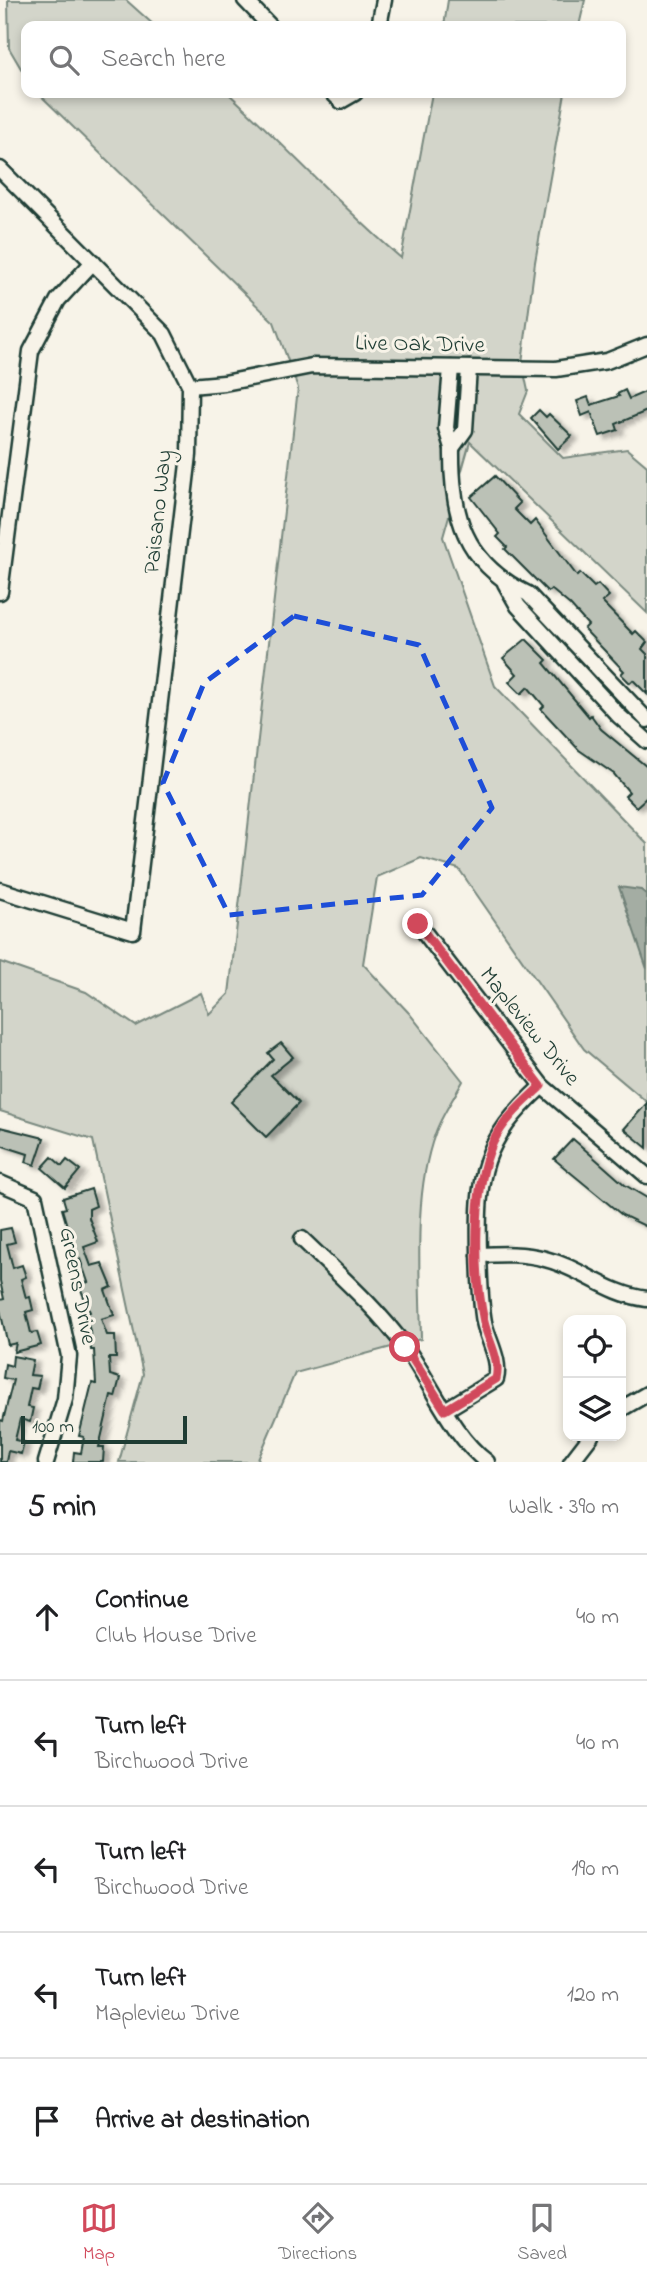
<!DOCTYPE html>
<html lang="en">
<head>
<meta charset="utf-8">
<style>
  body { margin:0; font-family:"Indie Flower",sans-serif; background:#f6f6f6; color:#202124 }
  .controls { position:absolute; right:21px; bottom:21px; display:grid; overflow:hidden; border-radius:14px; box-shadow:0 4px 10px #0003 }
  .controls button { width:63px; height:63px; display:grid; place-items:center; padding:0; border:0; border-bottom:2px solid #e0e0e0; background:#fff; color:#202124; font:35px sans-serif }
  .scale { position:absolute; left:21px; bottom:18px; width:166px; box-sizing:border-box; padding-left:7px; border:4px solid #1f3d34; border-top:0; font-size:19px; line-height:24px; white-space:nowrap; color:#1f3d34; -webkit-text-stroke:5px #f7f3e8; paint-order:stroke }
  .stop { position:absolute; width:21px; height:21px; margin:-16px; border:5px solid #d1495b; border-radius:50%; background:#fff }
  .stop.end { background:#d1495b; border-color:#fff; box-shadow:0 2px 7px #0008 }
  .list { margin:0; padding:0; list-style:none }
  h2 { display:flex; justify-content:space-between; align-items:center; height:91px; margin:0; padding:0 28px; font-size:30px }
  h2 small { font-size:23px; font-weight:400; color:#757577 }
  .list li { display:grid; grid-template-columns:46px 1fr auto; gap:21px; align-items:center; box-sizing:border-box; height:126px; padding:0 28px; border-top:2px solid #e0e0e0 }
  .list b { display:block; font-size:26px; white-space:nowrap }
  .list p { margin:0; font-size:23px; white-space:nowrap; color:#757577 }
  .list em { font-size:23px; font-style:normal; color:#757577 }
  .icon { flex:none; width:38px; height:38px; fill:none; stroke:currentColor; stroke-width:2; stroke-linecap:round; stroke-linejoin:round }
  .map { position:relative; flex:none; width:647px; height:1462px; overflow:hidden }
  .search { position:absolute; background:#fff; box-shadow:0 4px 10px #0003; left:21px; right:21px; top:21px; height:77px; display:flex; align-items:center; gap:18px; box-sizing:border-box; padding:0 24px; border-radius:14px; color:#757577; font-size:26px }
  .sheet { height:721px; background:#fff }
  nav { display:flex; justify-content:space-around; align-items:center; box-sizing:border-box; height:98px; border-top:2px solid #e0e0e0; background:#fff; font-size:19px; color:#757577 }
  nav a { display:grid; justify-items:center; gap:4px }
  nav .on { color:#d1495b }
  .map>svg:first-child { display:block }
  .green { fill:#d3d5ca; stroke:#79897f; stroke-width:2 }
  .water { fill:#a4ada3; stroke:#6f8077; stroke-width:2 }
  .building { fill:#bbc1b6; stroke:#1f3d34; stroke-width:2; filter:url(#shadow) }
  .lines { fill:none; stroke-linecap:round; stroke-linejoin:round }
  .street-casing { stroke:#1f3d34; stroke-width:19 }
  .street { stroke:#f7f3e8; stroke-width:14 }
  .route { stroke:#d1495b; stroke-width:9 }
  .marked { fill:none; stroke:#1d4ed8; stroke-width:5; stroke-dasharray:14 9; stroke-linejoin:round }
  .labels { text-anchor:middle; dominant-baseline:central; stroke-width:6; stroke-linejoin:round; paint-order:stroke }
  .street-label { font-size:23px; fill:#1f3d34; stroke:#f7f3e8 }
</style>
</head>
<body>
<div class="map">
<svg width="647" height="1462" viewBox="0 0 647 1462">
  <defs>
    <filter id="shadow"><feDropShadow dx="6" dy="3.5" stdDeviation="2" flood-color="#0004"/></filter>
  </defs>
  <rect width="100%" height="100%" fill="#f7f3e8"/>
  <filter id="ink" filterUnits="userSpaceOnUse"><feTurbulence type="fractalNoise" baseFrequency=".0143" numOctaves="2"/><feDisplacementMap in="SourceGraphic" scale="14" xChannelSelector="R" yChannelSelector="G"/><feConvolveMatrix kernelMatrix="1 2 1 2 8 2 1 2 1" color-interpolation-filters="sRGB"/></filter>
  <g filter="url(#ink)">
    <g class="green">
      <polygon points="8,0 126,0 155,26 26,26 26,77 9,48"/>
      <polygon points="448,0 585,0 579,26 444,26"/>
      <path d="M38,93H228C287,147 340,206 401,258L432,93H565L535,262L522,363L528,391L519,414L563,458L627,449L647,466V613L470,442L443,537L495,686L647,844V1102L584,1049L459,869L421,858L377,877L363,964L409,1013L463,1081C454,1098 441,1116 435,1134C413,1194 420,1276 421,1339L295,1373L257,1462H119L143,1374L93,1140L0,1111V962L86,992L136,1026L201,993L209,1014L229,994L298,388L274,322Z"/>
    </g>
    <polygon class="water" points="619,887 641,890 647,895 647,969"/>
    <g class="building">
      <polygon points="625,390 629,399 647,391 647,411 616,424 618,430 600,436 591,412 582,416 577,401 588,397 591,405 619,396 617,394"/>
      <polygon points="539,410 546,417 549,414 572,436 558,449 531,418"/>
      <polygon points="495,476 520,503 514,509 530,525 535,520 577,576 580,573 594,587 598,584 609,596 602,602 633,634 636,631 647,642 642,649 647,654 647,694 633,680 630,683 621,674 624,671 584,629 588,625 570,605 551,589 548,592 505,549 507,547 497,537 500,534 471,497"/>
      <polygon points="526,639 547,660 544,663 589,717 591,715 601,729 647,767 647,797 636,807 625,796 629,792 614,774 579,750 541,709 544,706 528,687 521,694 509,682 517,674 503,658"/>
      <polygon points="281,1043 293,1057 271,1075 299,1103 266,1137 231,1102 273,1059 268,1053"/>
      <polygon points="647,1103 647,1148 624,1129"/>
      <polygon points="0,1127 44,1138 35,1165 26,1162 28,1154 0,1145"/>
      <polygon points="573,1139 625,1185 647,1198 647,1227 622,1215 554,1159"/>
      <polygon points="52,1157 62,1166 67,1160 80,1170 65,1188 42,1168"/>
      <polygon points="91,1189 96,1206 89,1209 89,1218 98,1242 84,1247 91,1266 102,1263 112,1287 105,1290 114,1315 101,1319 107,1335 115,1335 116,1358 109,1358 110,1375 120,1378 115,1397 111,1396 99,1447 104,1447 103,1462 73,1462 74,1452 81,1453 84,1437 79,1436 92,1383 96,1384 94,1350 91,1350 90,1331 85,1314 90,1312 79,1285 88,1282 80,1259 74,1261 66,1238 70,1236 62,1209 66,1208 63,1198"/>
      <polygon points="11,1228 15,1242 7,1244 13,1268 22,1265 26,1277 21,1279 26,1298 30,1297 33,1310 26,1312 31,1333 37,1332 41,1345 14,1352 16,1343 8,1345 0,1310 0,1300 4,1299 0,1281 0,1230"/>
      <polygon points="13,1356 33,1360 30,1375 40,1376 37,1389 31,1388 27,1407 33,1408 30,1422 20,1419 15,1440 24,1442 21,1454 8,1451 6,1462 0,1462 0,1420 3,1421 13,1380 3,1378 5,1364 12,1366"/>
    </g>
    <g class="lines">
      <defs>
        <g id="street">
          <polyline points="245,0 270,26"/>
          <polyline points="379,26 384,0"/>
          <polyline points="333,93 341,101 355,93"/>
          <polyline points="0,169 164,334 190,386 189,455 133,931 0,890"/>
          <polyline points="451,368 446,428 452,448 465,430 469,368"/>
          <polyline points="190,386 224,383 312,366 556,369 607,361 647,345"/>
          <path d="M452,448C451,515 464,563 528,594L647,720"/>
          <polyline points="505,583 518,606 619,716 647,741"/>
          <polyline points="0,592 31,351 58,300 93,262"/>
          <polyline points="418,924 542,1086 647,1176"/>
          <polyline points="0,1183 35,1198 69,1356 65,1399 46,1462"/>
          <path d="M302,1239C338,1274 377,1308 406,1348C431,1383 453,1437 487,1462"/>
          <path d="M479,1255C501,1254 524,1253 545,1259C582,1268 607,1294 647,1299"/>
          <polyline points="621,1409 647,1394"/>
          <path d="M445,1410L496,1379C501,1360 488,1341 484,1322C480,1300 480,1276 479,1253C477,1174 482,1141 542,1086"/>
          <polyline points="571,1462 591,1436"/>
        </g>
      </defs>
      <use href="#street" class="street-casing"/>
      <use href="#street" class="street"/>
    </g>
  </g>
  <g class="lines" filter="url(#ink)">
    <path class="route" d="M405,1347L445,1410L496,1379C501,1360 488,1341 484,1322C474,1274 472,1187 493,1142C504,1119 523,1103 541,1086L418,924"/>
  </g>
  <path class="marked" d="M294,616L419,645L492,808L422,895L229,915L163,783L204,683Z"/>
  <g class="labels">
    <g class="street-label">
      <text transform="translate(420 345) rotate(1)">Live Oak Drive</text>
      <text transform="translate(159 512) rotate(-84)">Paisano Way</text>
      <text transform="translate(529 1027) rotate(51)">Mapleview Drive</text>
      <text transform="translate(77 1286) rotate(79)">Greens Drive</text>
    </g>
  </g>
</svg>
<div class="controls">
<button><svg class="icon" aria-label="locate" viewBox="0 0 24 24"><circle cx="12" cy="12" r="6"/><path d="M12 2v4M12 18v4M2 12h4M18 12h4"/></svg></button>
<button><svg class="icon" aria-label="layers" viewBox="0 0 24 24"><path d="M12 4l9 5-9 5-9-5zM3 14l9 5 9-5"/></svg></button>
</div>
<div class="scale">100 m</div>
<div class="stop" style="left:405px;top:1347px"></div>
<div class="stop end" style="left:418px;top:924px"></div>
<div class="search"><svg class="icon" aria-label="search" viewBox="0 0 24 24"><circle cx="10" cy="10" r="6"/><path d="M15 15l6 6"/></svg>Search here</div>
</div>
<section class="sheet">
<h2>5 min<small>Walk · 390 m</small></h2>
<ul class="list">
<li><svg class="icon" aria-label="ahead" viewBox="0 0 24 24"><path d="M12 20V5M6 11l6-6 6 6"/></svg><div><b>Continue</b><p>Club House Drive</p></div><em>40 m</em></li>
<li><svg class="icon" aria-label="left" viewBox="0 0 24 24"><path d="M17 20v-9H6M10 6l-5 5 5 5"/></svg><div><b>Turn left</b><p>Birchwood Drive</p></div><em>40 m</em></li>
<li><svg class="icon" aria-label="left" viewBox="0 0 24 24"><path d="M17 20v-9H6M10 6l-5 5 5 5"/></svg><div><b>Turn left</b><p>Birchwood Drive</p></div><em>190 m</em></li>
<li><svg class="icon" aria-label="left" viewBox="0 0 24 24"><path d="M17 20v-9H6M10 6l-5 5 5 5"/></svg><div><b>Turn left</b><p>Mapleview Drive</p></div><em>120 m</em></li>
<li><svg class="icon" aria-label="arrive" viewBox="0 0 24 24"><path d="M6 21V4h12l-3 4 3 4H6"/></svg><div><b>Arrive at destination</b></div></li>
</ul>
</section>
<nav>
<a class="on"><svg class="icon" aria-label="map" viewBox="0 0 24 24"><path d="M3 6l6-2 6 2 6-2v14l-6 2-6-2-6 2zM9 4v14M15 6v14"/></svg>Map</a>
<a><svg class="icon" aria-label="directions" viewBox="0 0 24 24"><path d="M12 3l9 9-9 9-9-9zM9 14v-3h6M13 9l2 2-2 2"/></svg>Directions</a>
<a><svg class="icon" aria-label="saved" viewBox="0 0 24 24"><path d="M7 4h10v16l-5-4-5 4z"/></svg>Saved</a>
</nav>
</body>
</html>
